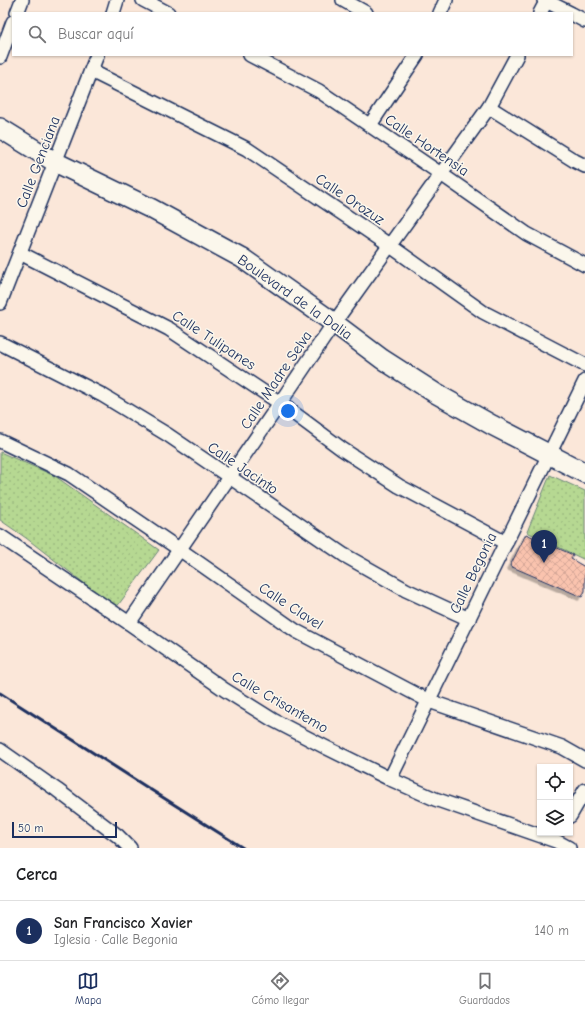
<!DOCTYPE html>
<html lang="es">
<head>
<meta charset="utf-8">
<style>
  body { margin:0; font-family:"Comic Neue",sans-serif; background:#f6f6f6; color:#202124 }
  .controls { position:absolute; right:12px; bottom:12px; display:grid; overflow:hidden; border-radius:0px; box-shadow:0 1px 3px #0004 }
  .controls button { width:36px; height:36px; display:grid; place-items:center; padding:0; border:0; border-bottom:1px solid #e0e0e0; background:#fff; color:#202124; font:20px sans-serif }
  .scale { position:absolute; left:12px; bottom:10px; width:105px; box-sizing:border-box; padding-left:4px; border:2px solid #1b2f5e; border-top:0; font-size:11px; line-height:14px; white-space:nowrap; color:#1b2f5e; -webkit-text-stroke:3px #fbf7ec; paint-order:stroke }
  .you { position:absolute; left:288px; top:411px; width:14px; height:14px; margin:-10px; border:3px solid #fff; border-radius:50%; background:#1a73e8; box-shadow:0 0 0 6px #1a73e833 }
  .badge { display:grid; place-items:center; width:26px; height:26px; border-radius:50%; background:#1b2f5e; color:#fff; font-size:13px; font-weight:700 }
  .pin { position:absolute; translate:-50% -33px; filter:drop-shadow(0 1px 2px #0008) }
  .pin::after { content:''; position:absolute; top:21px; width:14px; height:12px; background:inherit; clip-path:polygon(0 0,100% 0,50% 100%) }
  .list { margin:0; padding:0; list-style:none }
  h2 { display:flex; justify-content:space-between; align-items:center; height:52px; margin:0; padding:0 16px; font-size:17px }
  h2 small { font-size:13px; font-weight:400; color:#757577 }
  .list li { display:grid; grid-template-columns:26px 1fr auto; gap:12px; align-items:center; box-sizing:border-box; height:60px; padding:0 16px; border-top:1px solid #e0e0e0 }
  .list b { display:block; font-size:15px; white-space:nowrap }
  .list p { margin:0; font-size:13px; white-space:nowrap; color:#757577 }
  .list em { font-size:13px; font-style:normal; color:#757577 }
  .icon { flex:none; width:22px; height:22px; fill:none; stroke:currentColor; stroke-width:2; stroke-linecap:round; stroke-linejoin:round }
  .map { position:relative; flex:none; width:585px; height:848px; overflow:hidden }
  .search { position:absolute; background:#fff; box-shadow:0 1px 3px #0004; left:12px; right:12px; top:12px; height:44px; display:flex; align-items:center; gap:10px; box-sizing:border-box; padding:0 14px; border-radius:0px; color:#757577; font-size:15px }
  .sheet { height:112px; background:#fff }
  nav { display:flex; justify-content:space-around; align-items:center; box-sizing:border-box; height:56px; border-top:1px solid #e0e0e0; background:#fff; font-size:11px; color:#757577 }
  nav a { display:grid; justify-items:center; gap:2px }
  nav .on { color:#1b2f5e }
  .map>svg:first-child { display:block }
  .green { fill:url(#green-dots); stroke:#688478 }
  .building { fill:url(#building-cross-hatch); stroke:#1b2f5e; filter:url(#shadow) }
  .lines { fill:none; stroke-linecap:round; stroke-linejoin:round }
  .street-casing { stroke:#1b2f5e; stroke-width:16 }
  .secondary-casing { stroke:#1b2f5e; stroke-width:22 }
  .street { stroke:#fbf7ec; stroke-width:13 }
  .secondary { stroke:#fbf7ec; stroke-width:19 }
  .rail { stroke:#1b2f5e; stroke-width:3 }
  .labels { text-anchor:middle; dominant-baseline:central; stroke-width:3; stroke-linejoin:round; paint-order:stroke }
  .street-label { font-size:15px; fill:#1b2f5e; stroke:#fbf7ec }
</style>
</head>
<body>
<div class="map">
<svg width="585" height="848" viewBox="0 0 585 848">
  <defs>
    <pattern id="green-dots" width="8" height="8" patternUnits="userSpaceOnUse"><rect width="8" height="8" fill="#b6d892"/><path d="M2 2h.1M6 6h.1" fill="none" stroke="#9cba80" stroke-width="1.8" stroke-linecap="round"/></pattern>
    <pattern id="building-cross-hatch" width="8" height="8" patternUnits="userSpaceOnUse"><rect width="8" height="8" fill="#fac3ae"/><path d="M0 0l8 8M0 8l8-8" fill="none" stroke="#d6a898"/></pattern>
    <filter id="shadow"><feDropShadow dx="-3.5" dy="3.5" stdDeviation="0" flood-color="#0004"/></filter>
  </defs>
  <rect width="100%" height="100%" fill="#fbe7d9"/>
  <filter id="ink" filterUnits="userSpaceOnUse"><feTurbulence type="fractalNoise" baseFrequency=".025" numOctaves="2"/><feDisplacementMap in="SourceGraphic" scale="8" xChannelSelector="R" yChannelSelector="G"/><feConvolveMatrix kernelMatrix="1 2 1 2 8 2 1 2 1" color-interpolation-filters="sRGB"/></filter>
  <g filter="url(#ink)">
    <g class="green">
      <polygon points="0,452 55,476 159,550 116,608 26,538 0,520"/>
      <polygon points="550,475 585,491 585,560 527,532"/>
    </g>
    <polygon class="building" points="526,534 573,555 571,559 585,567 585,591 582,597 510,566"/>
    <g class="lines">
      <defs>
        <g id="street">
          <polyline points="143,0 168,13"/>
          <polyline points="343,0 366,13"/>
          <polyline points="544,0 570,13"/>
          <polyline points="17,13 22,0"/>
          <polyline points="113,13 117,0"/>
          <polyline points="440,13 446,0"/>
          <polyline points="540,13 547,0"/>
          <polyline points="572,14 585,21"/>
          <polyline points="250,55 319,91 441,174 527,234 585,265"/>
          <polyline points="0,57 13,22"/>
          <polyline points="91,71 247,149 389,245 483,312 585,365"/>
          <polyline points="489,107 575,161 585,166"/>
          <polyline points="370,125 417,55"/>
          <polyline points="20,253 169,329 280,403 342,449 399,486 506,543"/>
          <polyline points="0,303 97,55"/>
          <polyline points="0,343 102,395 168,435 344,555 406,590 469,619"/>
          <polyline points="0,441 69,474 179,549 296,631 429,701 562,747 585,760"/>
          <polyline points="0,536 129,623 225,690 273,720 325,747 390,779 435,799 556,841 569,848"/>
          <polyline points="129,623 280,403 334,323 489,107 517,55"/>
          <polyline points="0,750 57,790 118,836 130,848"/>
          <polyline points="390,779 585,381"/>
          <polyline points="570,816 585,790"/>
        </g>
        <polyline id="secondary" points="0,128 55,162 152,209 242,258 334,323 382,359 435,393 492,425 585,473"/>
      </defs>
      <use href="#street" class="street-casing"/>
      <use href="#secondary" class="secondary-casing"/>
      <use href="#street" class="street"/>
      <use href="#secondary" class="secondary"/>
      <polyline class="rail" points="0,693 148,788 243,848"/>
    </g>
  </g>
  <g class="labels">
    <g class="street-label">
      <text transform="translate(427 145) rotate(34)">Calle Hortensia</text>
      <text transform="translate(38 162) rotate(-69)">Calle Genciana</text>
      <text transform="translate(350 199) rotate(34)">Calle Orozuz</text>
      <text transform="translate(295 297) rotate(35)">Boulevard de la Dalia</text>
      <text transform="translate(214 340) rotate(33)">Calle Tulipanes</text>
      <text transform="translate(276 380) rotate(-56)">Calle Madre Selva</text>
      <text transform="translate(243 468) rotate(34)">Calle Jacinto</text>
      <text transform="translate(473 573) rotate(-64)">Calle Begonia</text>
      <text transform="translate(291 606) rotate(33)">Calle Clavel</text>
      <text transform="translate(280 702) rotate(30)">Calle Crisantemo</text>
    </g>
  </g>
</svg>
<div class="controls">
<button><svg class="icon" aria-label="locate" viewBox="0 0 24 24"><circle cx="12" cy="12" r="6"/><path d="M12 2v4M12 18v4M2 12h4M18 12h4"/></svg></button>
<button><svg class="icon" aria-label="layers" viewBox="0 0 24 24"><path d="M12 4l9 5-9 5-9-5zM3 14l9 5 9-5"/></svg></button>
</div>
<div class="scale">50 m</div>
<div class="you"></div>
<div class="pin badge" style="left:544px;top:563px">1</div>
<div class="search"><svg class="icon" aria-label="search" viewBox="0 0 24 24"><circle cx="10" cy="10" r="6"/><path d="M15 15l6 6"/></svg>Buscar aquí</div>
</div>
<section class="sheet">
<h2>Cerca<small></small></h2>
<ul class="list">
<li><span class="badge">1</span><div><b>San Francisco Xavier</b><p>Iglesia · Calle Begonia</p></div><em>140 m</em></li>
</ul>
</section>
<nav>
<a class="on"><svg class="icon" aria-label="map" viewBox="0 0 24 24"><path d="M3 6l6-2 6 2 6-2v14l-6 2-6-2-6 2zM9 4v14M15 6v14"/></svg>Mapa</a>
<a><svg class="icon" aria-label="directions" viewBox="0 0 24 24"><path d="M12 3l9 9-9 9-9-9zM9 14v-3h6M13 9l2 2-2 2"/></svg>Cómo llegar</a>
<a><svg class="icon" aria-label="saved" viewBox="0 0 24 24"><path d="M7 4h10v16l-5-4-5 4z"/></svg>Guardados</a>
</nav>
</body>
</html>
